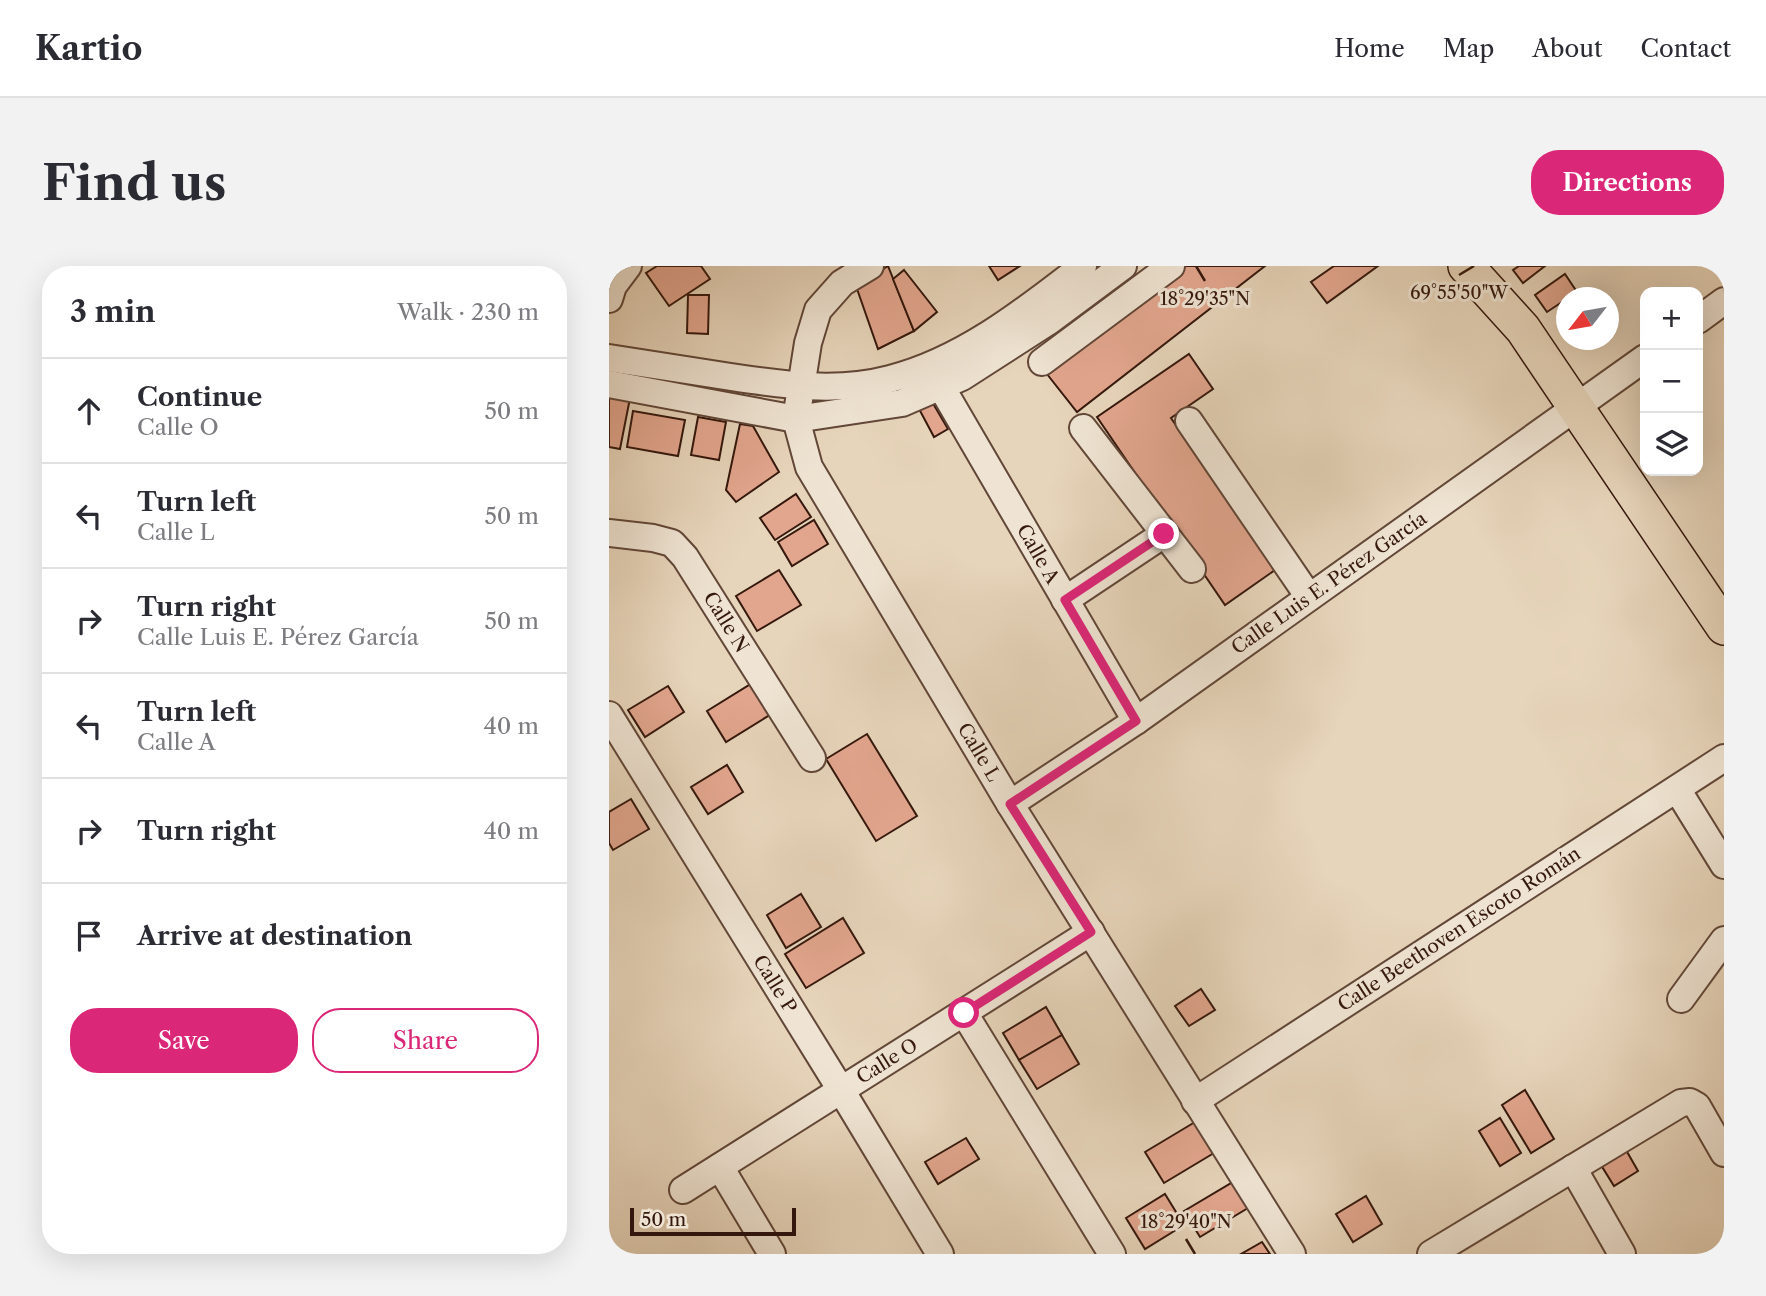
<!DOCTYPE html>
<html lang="en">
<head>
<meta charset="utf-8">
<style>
  body { margin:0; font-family:"Libre Caslon Text",serif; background:#f2f2f3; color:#2b2b33 }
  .controls { position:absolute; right:21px; top:21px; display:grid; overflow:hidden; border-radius:14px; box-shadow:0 7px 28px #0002 }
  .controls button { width:63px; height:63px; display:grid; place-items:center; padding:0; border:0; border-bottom:2px solid #e1e1e2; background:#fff; color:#2b2b33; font:35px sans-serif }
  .compass { position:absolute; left:947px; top:21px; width:63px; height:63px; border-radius:50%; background:#fff; box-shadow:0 7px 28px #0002; rotate:239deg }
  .scale { position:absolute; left:21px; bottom:18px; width:166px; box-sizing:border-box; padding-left:7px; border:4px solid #35180d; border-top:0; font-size:19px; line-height:24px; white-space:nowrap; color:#35180d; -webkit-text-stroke:5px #efe4d3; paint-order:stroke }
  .stop { position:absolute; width:21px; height:21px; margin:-16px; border:5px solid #db2777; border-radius:50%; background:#fff }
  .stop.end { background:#db2777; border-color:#fff; box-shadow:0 2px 7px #0008 }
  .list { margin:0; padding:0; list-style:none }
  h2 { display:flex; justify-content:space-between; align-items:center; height:91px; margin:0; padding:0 28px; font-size:30px }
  h2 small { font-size:23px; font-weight:400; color:#7c7c81 }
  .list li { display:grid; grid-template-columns:46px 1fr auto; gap:21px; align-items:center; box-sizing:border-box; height:105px; padding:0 28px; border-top:2px solid #e1e1e2 }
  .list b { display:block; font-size:26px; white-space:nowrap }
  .list p { margin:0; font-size:23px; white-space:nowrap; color:#7c7c81 }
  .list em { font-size:23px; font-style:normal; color:#7c7c81 }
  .actions { display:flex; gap:14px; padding:21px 28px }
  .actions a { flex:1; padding:16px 0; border:2px solid #db2777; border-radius:28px; text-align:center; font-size:24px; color:#db2777 }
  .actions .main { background:#db2777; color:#fff }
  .icon { flex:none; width:38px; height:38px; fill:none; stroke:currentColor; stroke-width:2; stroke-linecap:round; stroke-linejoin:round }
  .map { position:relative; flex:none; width:1115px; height:988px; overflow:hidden; border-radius:28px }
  header { display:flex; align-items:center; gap:42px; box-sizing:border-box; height:98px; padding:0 35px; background:#fff; border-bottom:2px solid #e1e1e2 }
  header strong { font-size:33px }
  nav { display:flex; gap:38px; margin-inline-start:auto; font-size:24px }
  .intro { display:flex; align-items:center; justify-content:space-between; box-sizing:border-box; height:168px; padding:0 42px }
  h1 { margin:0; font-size:49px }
  .button { padding:18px 32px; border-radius:28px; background:#db2777; color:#fff; font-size:24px; font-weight:700 }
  main { display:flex; gap:42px; padding:0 42px }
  aside { flex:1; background:#fff; border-radius:28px; box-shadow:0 7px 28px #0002 }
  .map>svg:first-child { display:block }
  .building { fill:#e2a68e; stroke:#35180d; stroke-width:2 }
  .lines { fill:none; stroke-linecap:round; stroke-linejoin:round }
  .minor-casing { stroke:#624738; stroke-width:30 }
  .major-casing { stroke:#35180d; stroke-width:38 }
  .minor { stroke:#efe4d3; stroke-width:26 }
  .major { stroke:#e7d5bb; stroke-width:35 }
  .route { stroke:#db2777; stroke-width:9 }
  .ticks { fill:none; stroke:#35180d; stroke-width:2.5 }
  .labels { text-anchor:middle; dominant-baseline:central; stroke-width:6; stroke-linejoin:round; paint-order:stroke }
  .street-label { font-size:19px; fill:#35180d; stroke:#efe4d3 }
  .ticks-label { font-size:18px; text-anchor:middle; fill:#35180d; stroke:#efe4d3; stroke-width:6; stroke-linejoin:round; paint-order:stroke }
</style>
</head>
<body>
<header>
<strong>Kartio</strong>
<nav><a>Home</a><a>Map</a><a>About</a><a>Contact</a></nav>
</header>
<div class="intro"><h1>Find us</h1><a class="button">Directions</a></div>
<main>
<aside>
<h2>3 min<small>Walk · 230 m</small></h2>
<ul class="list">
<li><svg class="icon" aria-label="ahead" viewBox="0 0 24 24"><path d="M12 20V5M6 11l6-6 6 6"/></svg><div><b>Continue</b><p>Calle O</p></div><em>50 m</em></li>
<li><svg class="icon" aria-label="left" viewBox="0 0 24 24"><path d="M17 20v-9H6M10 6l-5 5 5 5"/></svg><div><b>Turn left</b><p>Calle L</p></div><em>50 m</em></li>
<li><svg class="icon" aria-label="right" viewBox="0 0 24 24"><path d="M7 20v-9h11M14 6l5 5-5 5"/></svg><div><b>Turn right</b><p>Calle Luis E. Pérez García</p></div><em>50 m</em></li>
<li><svg class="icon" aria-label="left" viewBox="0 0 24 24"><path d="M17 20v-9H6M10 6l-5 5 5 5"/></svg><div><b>Turn left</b><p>Calle A</p></div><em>40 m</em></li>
<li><svg class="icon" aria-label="right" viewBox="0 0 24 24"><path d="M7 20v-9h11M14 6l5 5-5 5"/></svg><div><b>Turn right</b></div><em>40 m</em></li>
<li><svg class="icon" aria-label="arrive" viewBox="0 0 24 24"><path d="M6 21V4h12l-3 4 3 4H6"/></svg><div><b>Arrive at destination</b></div></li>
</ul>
<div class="actions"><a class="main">Save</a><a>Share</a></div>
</aside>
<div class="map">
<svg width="1115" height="988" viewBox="0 0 1115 988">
  <rect width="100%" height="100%" fill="#e7d5bb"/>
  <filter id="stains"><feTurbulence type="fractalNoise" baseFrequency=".00286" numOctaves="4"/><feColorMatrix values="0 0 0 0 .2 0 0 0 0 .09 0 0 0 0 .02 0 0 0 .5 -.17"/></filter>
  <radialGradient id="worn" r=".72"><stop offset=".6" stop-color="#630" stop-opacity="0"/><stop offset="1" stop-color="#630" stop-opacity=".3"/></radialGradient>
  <g class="building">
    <polygon points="48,0 92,0 101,13 60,40 37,7"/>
    <polygon points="279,0 305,65 269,83 247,20"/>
    <polygon points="380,0 411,0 389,14"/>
    <polygon points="566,0 656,0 468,146 434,103"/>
    <polygon points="725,0 769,0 718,37 702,16"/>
    <polygon points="910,0 936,0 914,17 904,4"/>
    <polygon points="295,4 328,46 305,65 284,13"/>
    <polygon points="956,8 968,26 938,46 926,29"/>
    <polygon points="79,29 100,29 99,68 78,67"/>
    <polygon points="580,88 604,123 562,152 666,304 616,339 488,151"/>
    <polygon points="0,124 22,127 11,183 0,181"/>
    <polygon points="322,134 339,163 325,171 309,141"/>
    <polygon points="24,145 76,154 69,190 18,181"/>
    <polygon points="89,151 117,156 110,194 82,189"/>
    <polygon points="131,158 144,160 170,206 127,236 117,224"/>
    <polygon points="187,228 202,251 166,274 151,252"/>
    <polygon points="205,254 219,278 183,300 169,276"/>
    <polygon points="170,304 192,339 148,365 127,330"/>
    <polygon points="145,416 164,447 117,476 98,445"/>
    <polygon points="59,420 75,446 36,471 19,444"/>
    <polygon points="258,468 308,550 267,575 217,493"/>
    <polygon points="118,499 134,526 99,548 82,521"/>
    <polygon points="22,533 40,563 4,584 0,577 0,546"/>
    <polygon points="192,628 212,661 177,682 158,649"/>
    <polygon points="234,652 255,687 197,722 176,688"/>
    <polygon points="592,723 606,744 580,760 566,740"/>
    <polygon points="437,741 453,769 410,794 394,767"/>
    <polygon points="453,769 470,798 428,823 410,794"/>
    <polygon points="916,824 945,873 922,887 893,839"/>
    <polygon points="891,852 912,887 891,900 870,865"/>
    <polygon points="586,856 605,887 555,917 536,886"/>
    <polygon points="357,872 370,893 329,918 316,896"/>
    <polygon points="1017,884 1029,905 1005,920 992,899"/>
    <polygon points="624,916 639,942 591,971 575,945"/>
    <polygon points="556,928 575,959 536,983 517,952"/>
    <polygon points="757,930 773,958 744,976 727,948"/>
    <polygon points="653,976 661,988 632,988"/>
  </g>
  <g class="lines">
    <defs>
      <g id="minor">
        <polyline points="261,0 233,17 209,44 199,77 187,153 200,201 401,538 683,988"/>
        <polyline points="0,33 4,20 19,0"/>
        <polyline points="1089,54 1115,35"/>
        <path d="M0,92C41,98 81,105 122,111C175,119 228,127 281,113C353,95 416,45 474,0"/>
        <polyline points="433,96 562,0"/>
        <polyline points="323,105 527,455"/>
        <polyline points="0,118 187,153 293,137 353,111 440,55 514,0"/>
        <polyline points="580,155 700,331"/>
        <polyline points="474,162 583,303"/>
        <polyline points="0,267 44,272 63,277 76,291 203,492"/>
        <polyline points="456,334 555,268"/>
        <polyline points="0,449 232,824 331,988"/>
        <polyline points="1068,523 1115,599"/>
        <polyline points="401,538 527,455 1036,92"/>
        <polyline points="1072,733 1115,674"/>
        <polyline points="355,747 503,988"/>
        <polyline points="586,835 1115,492"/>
        <polyline points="111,901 163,988"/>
        <polyline points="964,902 1013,988"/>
        <polyline points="74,924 482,666"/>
        <polyline points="822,988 1072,837 1081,836 1088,840 1115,887"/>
      </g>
      <polyline id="major" points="857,0 914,63 1115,361"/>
    </defs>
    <use href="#minor" class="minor-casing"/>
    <use href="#major" class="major-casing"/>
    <use href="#minor" class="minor"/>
    <use href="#major" class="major"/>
  </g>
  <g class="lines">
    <polyline class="route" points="355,747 482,666 401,538 527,455 456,334 555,268"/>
  </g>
  <path class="ticks" d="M587,0L596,15M850,9L865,0M577,973L586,988"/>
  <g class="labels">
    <g class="street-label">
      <text transform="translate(429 288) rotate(60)">Calle A</text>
      <text transform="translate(720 317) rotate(-35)">Calle Luis E. Pérez García</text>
      <text transform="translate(117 356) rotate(58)">Calle N</text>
      <text transform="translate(370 486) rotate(59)">Calle L</text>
      <text transform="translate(850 663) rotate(-33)">Calle Beethoven Escoto Román</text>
      <text transform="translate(166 718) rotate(58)">Calle P</text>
      <text transform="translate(278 795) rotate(-32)">Calle O</text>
    </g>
  </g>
  <g class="ticks-label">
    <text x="850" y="33">69°55'50"W</text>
    <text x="596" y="39">18°29'35"N</text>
    <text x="577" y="962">18°29'40"N</text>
  </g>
  <rect width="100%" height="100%" filter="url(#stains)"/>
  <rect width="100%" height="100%" fill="url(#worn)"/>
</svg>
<div class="controls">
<button>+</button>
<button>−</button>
<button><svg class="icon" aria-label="layers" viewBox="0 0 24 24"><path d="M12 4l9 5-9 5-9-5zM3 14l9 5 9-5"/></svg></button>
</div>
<svg class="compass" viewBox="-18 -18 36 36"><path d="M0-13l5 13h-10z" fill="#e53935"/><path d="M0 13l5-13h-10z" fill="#7c7c81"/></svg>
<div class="scale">50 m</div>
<div class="stop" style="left:355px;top:747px"></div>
<div class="stop end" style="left:555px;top:268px"></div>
</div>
</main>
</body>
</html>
